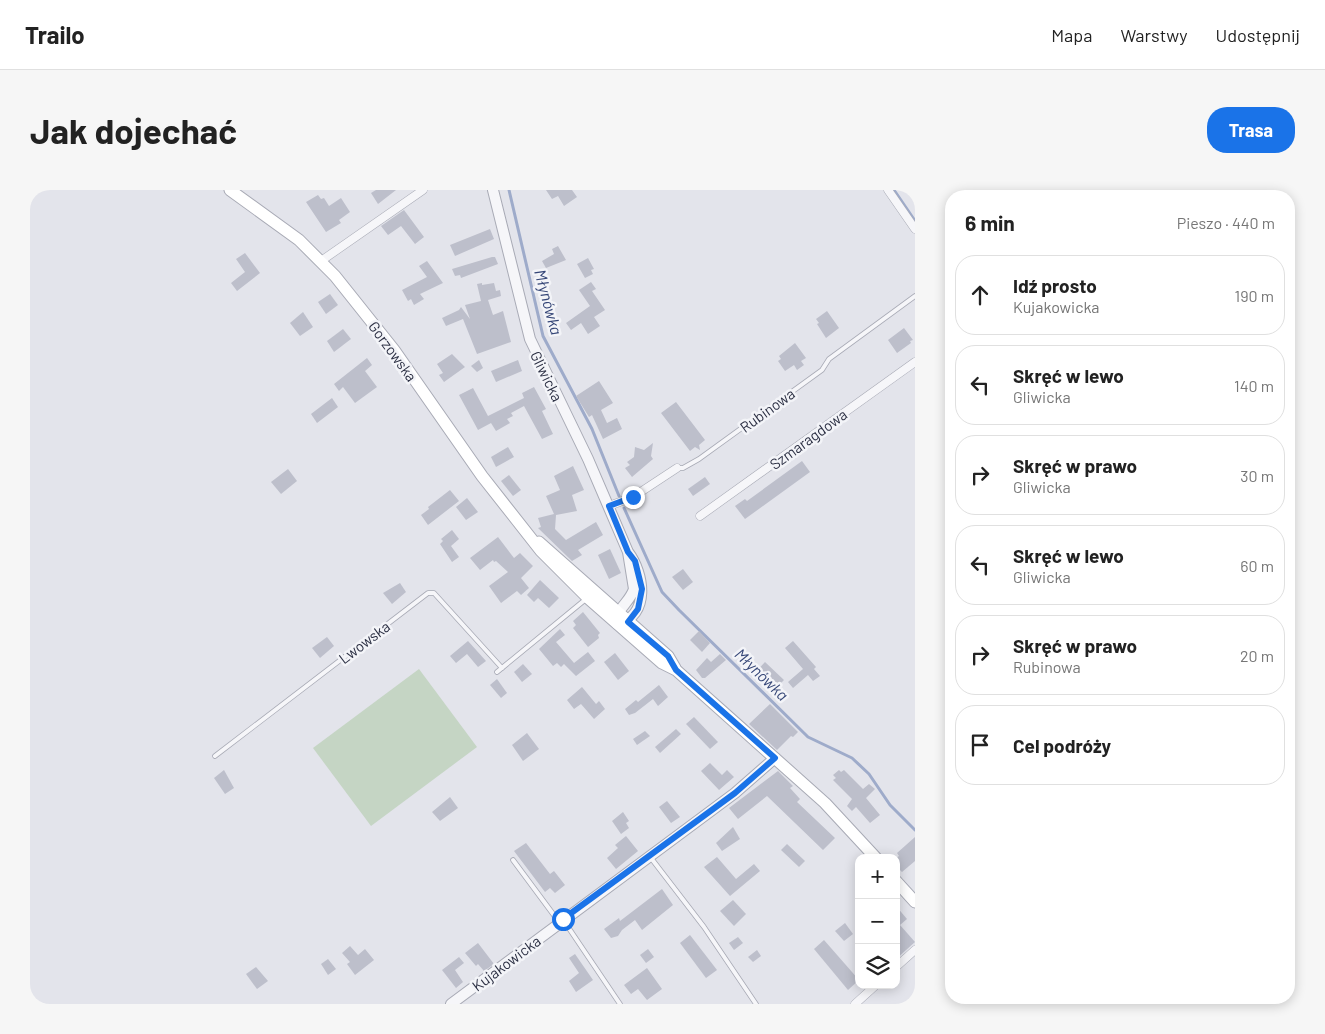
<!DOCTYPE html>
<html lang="pl">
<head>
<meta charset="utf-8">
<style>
  body { margin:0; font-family:Barlow,sans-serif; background:#f6f6f6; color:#222 }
  .controls { position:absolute; right:15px; bottom:15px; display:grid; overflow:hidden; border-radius:10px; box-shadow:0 2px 12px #0003 }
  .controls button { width:45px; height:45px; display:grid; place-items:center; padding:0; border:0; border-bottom:1px solid #e0e0e0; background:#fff; color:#222; font:25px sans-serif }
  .stop { position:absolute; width:15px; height:15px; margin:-11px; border:4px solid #1a73e8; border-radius:50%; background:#fff }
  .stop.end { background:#1a73e8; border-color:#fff; box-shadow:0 1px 5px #0008 }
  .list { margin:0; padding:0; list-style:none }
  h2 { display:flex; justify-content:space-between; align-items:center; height:65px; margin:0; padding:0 20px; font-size:21px }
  h2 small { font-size:16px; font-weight:400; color:#767676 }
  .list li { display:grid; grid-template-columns:32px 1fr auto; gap:15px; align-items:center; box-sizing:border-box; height:80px; margin:0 10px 10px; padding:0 10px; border:1px solid #e0e0e0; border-radius:20px }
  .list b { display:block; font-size:19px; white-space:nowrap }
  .list p { margin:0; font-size:16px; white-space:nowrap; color:#767676 }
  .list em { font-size:16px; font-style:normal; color:#767676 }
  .icon { flex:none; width:28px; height:28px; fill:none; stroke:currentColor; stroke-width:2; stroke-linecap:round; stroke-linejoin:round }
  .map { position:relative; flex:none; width:885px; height:814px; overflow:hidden; border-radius:20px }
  header { display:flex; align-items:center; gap:30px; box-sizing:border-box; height:70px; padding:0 25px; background:#fff; border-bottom:1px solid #e0e0e0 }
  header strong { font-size:24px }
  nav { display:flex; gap:28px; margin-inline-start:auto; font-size:18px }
  .intro { display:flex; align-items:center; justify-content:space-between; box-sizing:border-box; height:120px; padding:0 30px }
  h1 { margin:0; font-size:35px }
  .button { padding:12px 22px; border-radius:20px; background:#1a73e8; color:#fff; font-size:18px; font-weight:700 }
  main { display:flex; gap:30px; padding:0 30px }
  aside { flex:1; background:#fff; border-radius:20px; box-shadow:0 2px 12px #0003 }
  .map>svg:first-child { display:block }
  .green { fill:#c5d5c4 }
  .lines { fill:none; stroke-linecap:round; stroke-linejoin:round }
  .stream { stroke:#9eabca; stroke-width:3 }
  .building { fill:#bdbfcb }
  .service-casing { stroke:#a8aab5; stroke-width:5.5 }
  .minor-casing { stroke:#a8aab5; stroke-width:9 }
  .tertiary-casing { stroke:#a8aab5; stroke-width:12 }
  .secondary-casing { stroke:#a8aab5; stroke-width:13 }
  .service { stroke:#f6f6f9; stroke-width:4 }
  .minor { stroke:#f6f6f9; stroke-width:8 }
  .tertiary { stroke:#f6f6f9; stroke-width:10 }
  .secondary { stroke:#fff; stroke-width:11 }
  .route { stroke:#1a73e8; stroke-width:6 }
  .labels { text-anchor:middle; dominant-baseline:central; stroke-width:5; stroke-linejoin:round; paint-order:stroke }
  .street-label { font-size:15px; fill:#2b2f43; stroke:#f3f4f8 }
  .water-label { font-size:16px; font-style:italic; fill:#354677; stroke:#f3f4f8 }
</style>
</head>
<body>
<header>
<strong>Trailo</strong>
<nav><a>Mapa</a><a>Warstwy</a><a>Udostępnij</a></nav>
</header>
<div class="intro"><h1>Jak dojechać</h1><a class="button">Trasa</a></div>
<main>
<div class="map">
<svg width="885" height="814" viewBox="0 0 885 814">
  <rect width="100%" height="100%" fill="#e3e4eb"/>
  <polygon class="green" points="389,479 447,557 341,636 283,558"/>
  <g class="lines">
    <g class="stream">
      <polyline points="479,0 513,146 562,239 589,306"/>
      <polyline points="864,0 885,31"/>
      <polyline points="594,318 632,402 649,420 778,547 822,568 839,584 860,615 885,640"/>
    </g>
  </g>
  <g class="building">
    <polygon points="346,0 366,0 348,14 341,3"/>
    <polygon points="516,0 542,0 547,7 534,16 528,6 522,9"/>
    <polygon points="288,5 291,9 294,8 299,16 311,8 320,22 309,30 311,33 296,42 276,12"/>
    <polygon points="374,20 394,47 385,54 371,36 358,45 351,36"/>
    <polygon points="460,39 464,49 425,66 420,55"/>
    <polygon points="528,56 536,70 516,78 512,71 524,64 522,59"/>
    <polygon points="215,63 230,83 207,101 201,93 215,82 206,69"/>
    <polygon points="462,67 465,67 468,74 431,88 430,85 425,86 422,79"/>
    <polygon points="558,68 564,79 561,80 563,84 555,88 547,74"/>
    <polygon points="397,71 413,93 390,104 394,109 384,115 381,109 378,111 372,100 397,87 389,76"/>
    <polygon points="561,92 566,99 562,101 575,120 564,127 570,136 558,144 551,133 541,140 536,133 560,116 549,100"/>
    <polygon points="452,93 452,95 464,93 466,101 470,100 471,106 458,110 463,125 473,121 481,152 447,164 433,129 416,136 412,128 429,120 431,117 440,129 435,115 451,111 447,94"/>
    <polygon points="300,104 308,115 296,124 288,112"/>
    <polygon points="797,121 809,138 796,148 787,134 789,133 786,129"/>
    <polygon points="273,122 283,137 270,146 260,133"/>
    <polygon points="874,138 883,150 880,151 881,153 867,163 858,150"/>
    <polygon points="313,139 321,149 304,162 297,151"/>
    <polygon points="765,153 776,168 771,171 774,175 767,180 764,175 755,181 748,171 751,169 749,166"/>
    <polygon points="422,164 435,177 414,192 409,185 413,183 407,174"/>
    <polygon points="337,168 342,175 335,181 347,197 325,213 313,197 309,201 304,194"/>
    <polygon points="449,170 453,178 447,182 441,176"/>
    <polygon points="488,170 492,181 466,192 461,181"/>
    <polygon points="569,191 583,213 571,220 577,233 587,228 592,239 573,249 562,225 559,227 546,206"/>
    <polygon points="504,197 516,219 512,221 523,244 512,249 494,216 481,223 483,226 477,229 480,233 466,241 461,233 448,240 429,205 443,198 458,226 494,208 492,203"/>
    <polygon points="302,208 308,217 287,233 281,224"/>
    <polygon points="646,212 675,250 669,255 670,260 665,257 660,261 631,223"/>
    <polygon points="623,253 621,266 623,269 602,287 595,278 600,275 597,272 604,267 605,257 614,260"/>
    <polygon points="478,257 484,267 466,277 461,267"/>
    <polygon points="772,271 780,282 715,329 705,316 715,309 717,311"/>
    <polygon points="543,276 554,300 542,305 547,321 526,325 525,339 536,350 566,332 573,345 548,360 552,365 542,371 508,338 511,337 508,328 524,324 516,306 530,300 524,286"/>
    <polygon points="258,279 267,291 251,304 241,292"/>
    <polygon points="479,285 491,300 483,306 471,291"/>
    <polygon points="675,287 680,294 663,306 658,299"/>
    <polygon points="420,300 429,311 398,335 391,325 399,319 398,317"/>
    <polygon points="437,308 448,322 436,330 426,317"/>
    <polygon points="422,340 429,349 421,356 429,367 422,372 410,354 413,351 411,349"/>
    <polygon points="468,347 484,368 490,363 503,376 491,388 499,398 491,405 487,401 471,413 459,396 478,382 466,371 464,372 463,370 450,380 440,368"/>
    <polygon points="580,359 591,383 579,389 568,365"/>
    <polygon points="653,379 663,392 653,400 642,387"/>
    <polygon points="510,390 529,408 519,418 508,408 504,412 497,405"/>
    <polygon points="370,393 376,402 362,414 353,403"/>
    <polygon points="553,422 570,443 568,445 569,448 558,457 543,438 546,435 543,431"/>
    <polygon points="530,439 535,445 526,452 544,473 558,462 565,471 546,486 534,474 531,477 527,473 523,476 509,459"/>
    <polygon points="669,441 680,453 672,462 660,450"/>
    <polygon points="297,447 304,456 290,468 282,458"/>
    <polygon points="438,451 456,471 448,477 437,464 426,473 420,466"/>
    <polygon points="763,451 786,477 784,479 790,486 783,491 778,485 763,498 758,492 773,479 755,458"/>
    <polygon points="585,463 599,481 588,490 574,472"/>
    <polygon points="690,464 696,470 675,488 672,488 666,480 677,468 681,472"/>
    <polygon points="735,472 754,490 748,496 742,490 736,497 723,485"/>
    <polygon points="493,474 502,484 492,492 484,482"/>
    <polygon points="467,489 477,503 471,508 460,495"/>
    <polygon points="629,495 638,507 628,516 623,509 605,523 599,525 595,519 606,510 608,512"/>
    <polygon points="552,497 566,514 569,511 575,519 564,529 551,514 544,519 537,510"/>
    <polygon points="740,514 768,542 763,547 761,546 747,560 719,534"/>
    <polygon points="664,527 688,552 680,559 656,534"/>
    <polygon points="646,539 651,544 630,563 625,557"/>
    <polygon points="615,541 620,546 607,555 603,549"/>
    <polygon points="497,543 509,559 493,571 482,555"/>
    <polygon points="680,573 692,585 697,580 704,587 689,600 671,581"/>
    <polygon points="194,580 204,598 195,604 184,588"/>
    <polygon points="809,580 811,582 814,580 833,599 839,594 845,599 836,608 850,625 840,633 826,617 822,621 817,616 822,609 803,590 806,588 803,585"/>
    <polygon points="748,581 763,596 760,598 770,609 767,612 805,648 793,660 737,606 708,629 699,618"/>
    <polygon points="420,607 428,618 410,631 402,622"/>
    <polygon points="637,611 650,627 641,633 629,617"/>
    <polygon points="593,622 599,631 596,633 599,638 591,644 582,631"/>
    <polygon points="703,637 710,649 692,661 686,653"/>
    <polygon points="596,646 608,661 586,679 577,668 588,658 585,655"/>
    <polygon points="885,647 885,671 872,682 866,676 866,668 869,666 867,663"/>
    <polygon points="496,653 520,684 524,681 535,695 525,703 520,698 515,702 484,661"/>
    <polygon points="757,654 775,671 769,677 751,660"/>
    <polygon points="687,667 706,689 724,674 730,681 700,706 674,677"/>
    <polygon points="632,699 643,715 612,740 605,730 592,740 588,746 581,748 574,739 589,728 590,731"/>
    <polygon points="703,710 716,724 704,736 690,721"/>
    <polygon points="866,716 877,729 870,735 885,752 866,769"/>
    <polygon points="815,733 823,744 814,751 805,741"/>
    <polygon points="660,745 687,780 676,788 650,753"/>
    <polygon points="708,747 713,753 704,760 699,753"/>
    <polygon points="794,750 829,790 818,800 784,759"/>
    <polygon points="448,753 464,774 454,781 448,774 446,776 435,763"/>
    <polygon points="320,756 328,765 335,759 344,770 325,785 317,774 320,772 312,763"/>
    <polygon points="618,759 624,767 616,773 610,765"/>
    <polygon points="727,760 731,766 723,772 718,767"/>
    <polygon points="545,764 563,790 546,802 539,791 549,783 539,768"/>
    <polygon points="429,767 434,773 425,780 433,792 426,798 412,780"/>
    <polygon points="298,769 306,779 298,785 291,774"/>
    <polygon points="226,777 238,791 227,799 216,784"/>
    <polygon points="617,778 632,799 617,810 608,799 601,804 594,795"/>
  </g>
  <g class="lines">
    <defs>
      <g id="service">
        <polyline points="647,278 653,278 669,269 792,180 799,169 885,106"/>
        <polyline points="467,482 556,409"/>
        <polyline points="185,566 398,403 404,403 472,478"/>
        <polyline points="621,668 674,737 726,814"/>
        <polyline points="483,670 529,732"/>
        <polyline points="534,731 590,814"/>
      </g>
      <g id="minor">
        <polyline points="858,0 885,39"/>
        <polyline points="291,71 393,0"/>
        <polyline points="579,316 603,307 647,278"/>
        <polyline points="670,326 885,172"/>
        <polyline points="866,777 885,760"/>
        <polyline points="825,814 846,795"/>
      </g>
      <g id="tertiary">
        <path d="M463,0L500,149L558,269L598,362C614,383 621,426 587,434C587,416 599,414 604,399L598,362"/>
        <polyline points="421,814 705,603 745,568"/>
      </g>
      <g id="secondary">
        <polyline points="200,0 269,50 305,86 364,160 452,286 511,361 558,408 632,473 646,480 795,613 846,668"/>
        <polyline points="509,352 638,466 645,478"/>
        <polyline points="866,691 885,712"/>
      </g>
    </defs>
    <use href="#service" class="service-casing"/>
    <use href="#minor" class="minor-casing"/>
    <use href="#tertiary" class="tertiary-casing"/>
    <use href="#secondary" class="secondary-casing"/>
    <use href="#service" class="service"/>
    <use href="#minor" class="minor"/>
    <use href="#tertiary" class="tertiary"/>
    <use href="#secondary" class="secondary"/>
  </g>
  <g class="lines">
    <polyline class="route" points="533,729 705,603 745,568 646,480 638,466 598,432 608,419 612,399 605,371 598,362 579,316 603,307"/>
  </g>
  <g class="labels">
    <g class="street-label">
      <text transform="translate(363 161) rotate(54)">Gorzowska</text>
      <text transform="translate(517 186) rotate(64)">Gliwicka</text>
      <text transform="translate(737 220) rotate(-36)">Rubinowa</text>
      <text transform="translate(778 249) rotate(-36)">Szmaragdowa</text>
      <text transform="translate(334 452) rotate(-37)">Lwowska</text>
      <text transform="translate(476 773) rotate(-37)">Kujakowicka</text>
    </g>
    <g class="water-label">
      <text transform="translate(519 112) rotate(75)">Młynówka</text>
      <text transform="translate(732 484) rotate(44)">Młynówka</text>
    </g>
  </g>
</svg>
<div class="controls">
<button>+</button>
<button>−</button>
<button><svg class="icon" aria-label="layers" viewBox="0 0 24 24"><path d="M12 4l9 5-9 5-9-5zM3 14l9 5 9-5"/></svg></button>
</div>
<div class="stop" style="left:533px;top:729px"></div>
<div class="stop end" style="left:603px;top:307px"></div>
</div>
<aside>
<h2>6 min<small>Pieszo · 440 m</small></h2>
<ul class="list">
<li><svg class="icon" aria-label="ahead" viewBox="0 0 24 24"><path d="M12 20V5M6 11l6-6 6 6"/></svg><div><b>Idź prosto</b><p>Kujakowicka</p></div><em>190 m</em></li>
<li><svg class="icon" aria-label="left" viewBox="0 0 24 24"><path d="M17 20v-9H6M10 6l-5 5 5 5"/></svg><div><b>Skręć w lewo</b><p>Gliwicka</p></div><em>140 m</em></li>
<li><svg class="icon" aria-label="right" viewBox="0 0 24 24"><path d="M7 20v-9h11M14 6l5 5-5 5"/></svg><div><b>Skręć w prawo</b><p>Gliwicka</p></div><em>30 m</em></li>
<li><svg class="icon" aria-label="left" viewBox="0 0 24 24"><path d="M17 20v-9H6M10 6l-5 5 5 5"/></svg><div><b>Skręć w lewo</b><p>Gliwicka</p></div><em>60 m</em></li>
<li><svg class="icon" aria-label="right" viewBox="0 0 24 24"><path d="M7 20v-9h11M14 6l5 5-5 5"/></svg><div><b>Skręć w prawo</b><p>Rubinowa</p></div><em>20 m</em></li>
<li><svg class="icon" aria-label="arrive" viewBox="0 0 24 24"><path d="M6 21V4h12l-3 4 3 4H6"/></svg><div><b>Cel podróży</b></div></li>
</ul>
</aside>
</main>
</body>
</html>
